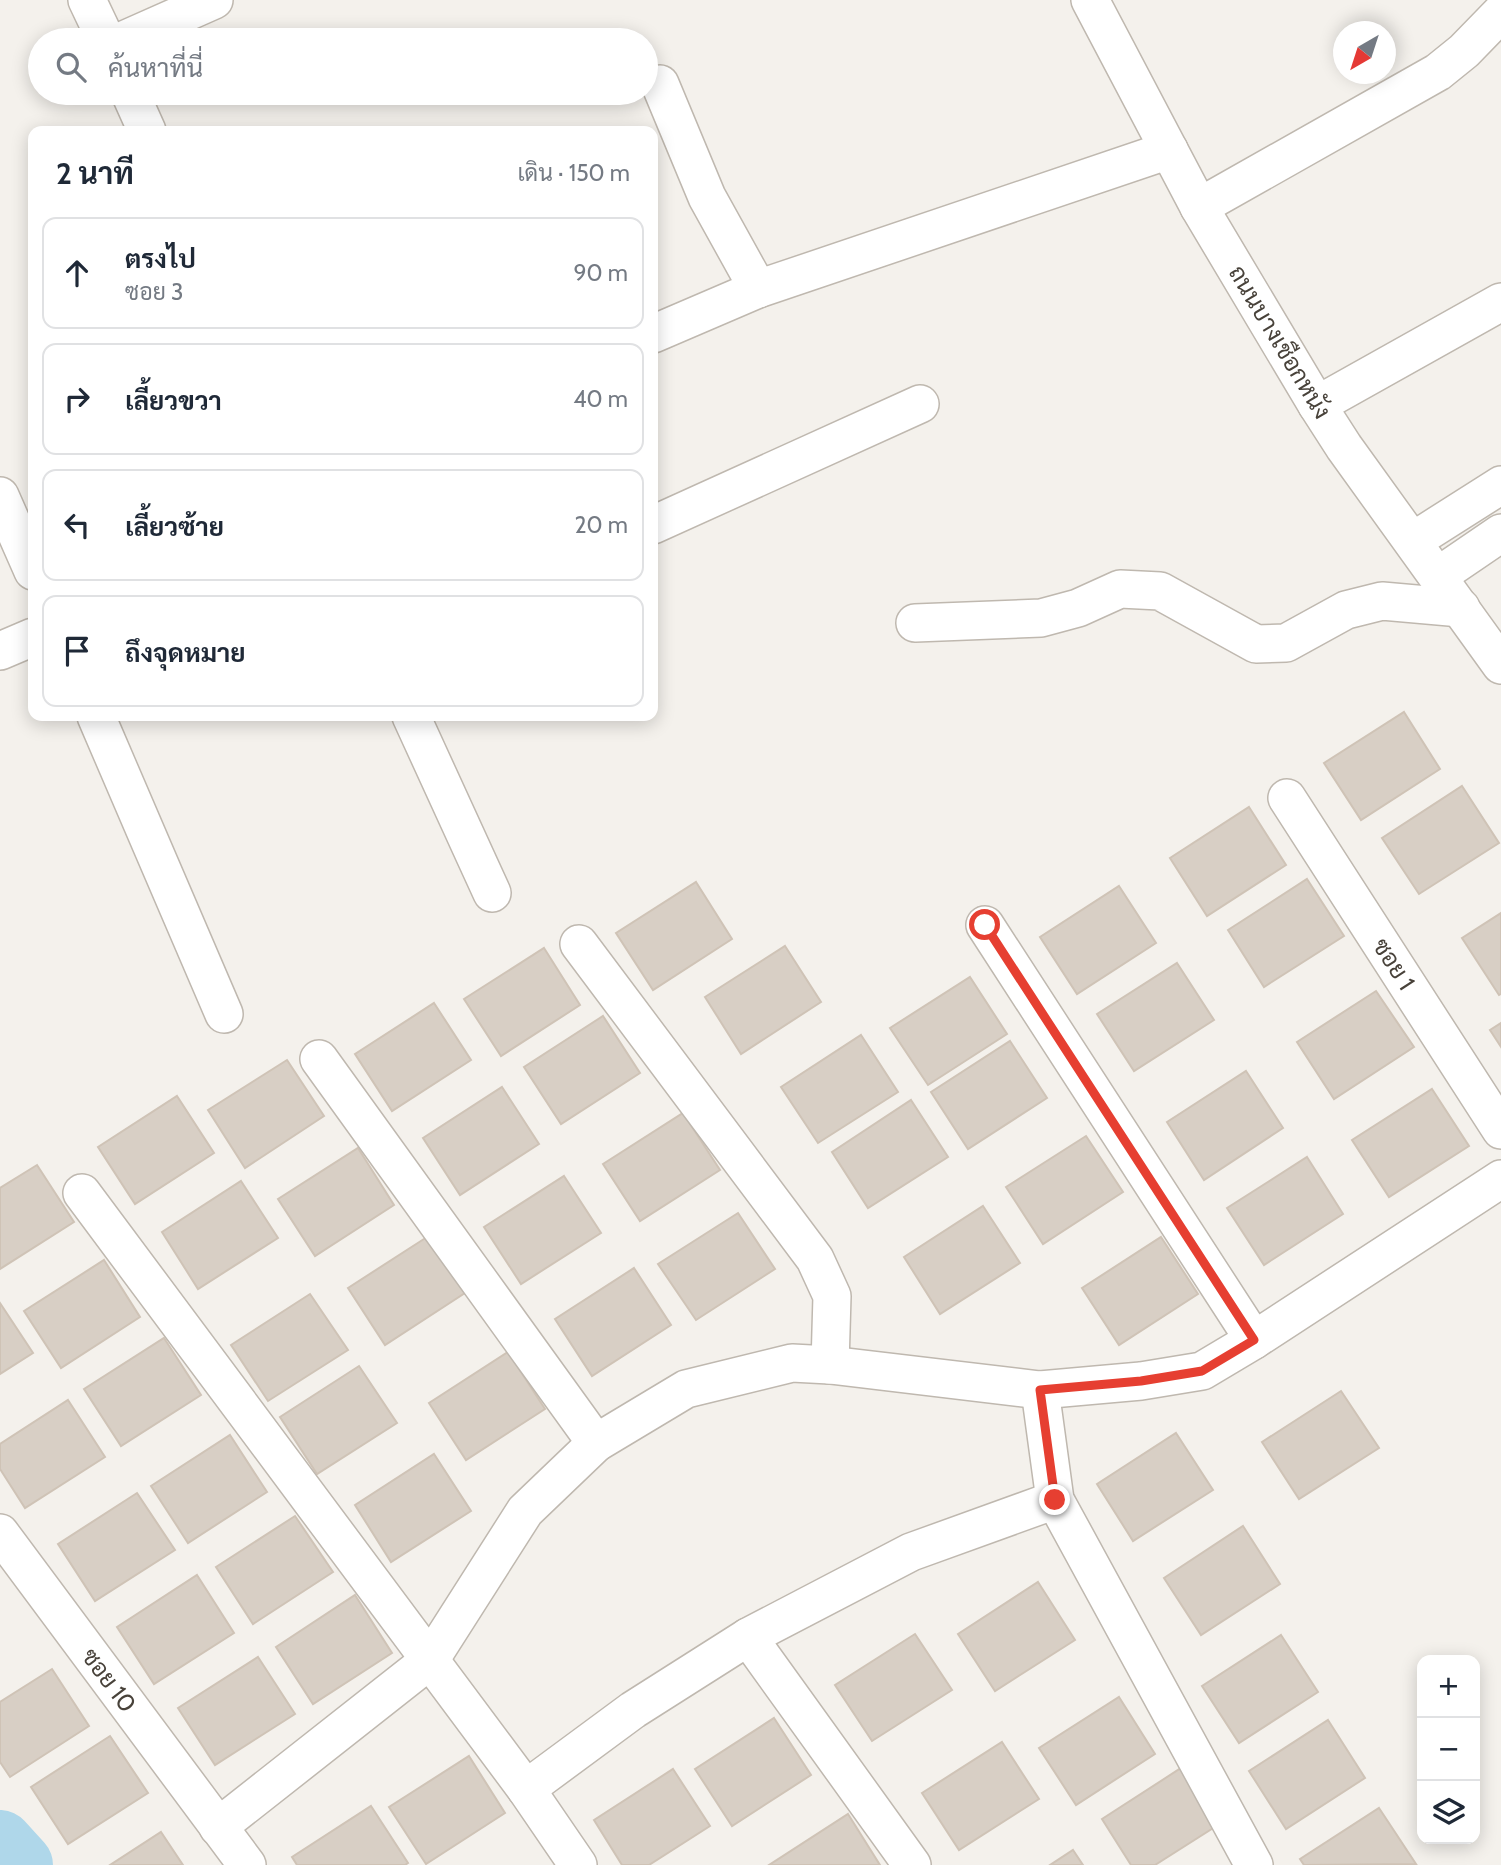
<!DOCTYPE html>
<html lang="th">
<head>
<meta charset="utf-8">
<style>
  body { margin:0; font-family:Cabin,Sarabun,sans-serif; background:#f2f2f3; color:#1f2937 }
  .controls { position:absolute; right:21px; bottom:21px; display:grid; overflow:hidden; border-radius:14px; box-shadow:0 4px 18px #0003 }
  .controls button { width:63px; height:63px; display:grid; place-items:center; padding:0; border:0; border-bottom:2px solid #e0e1e3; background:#fff; color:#1f2937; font:35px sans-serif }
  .compass { position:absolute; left:1333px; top:21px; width:63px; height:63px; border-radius:50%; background:#fff; box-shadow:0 4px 18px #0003; rotate:219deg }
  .stop { position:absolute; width:21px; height:21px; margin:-16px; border:5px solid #e63f31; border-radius:50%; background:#fff }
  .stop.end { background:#e63f31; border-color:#fff; box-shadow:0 2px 7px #0008 }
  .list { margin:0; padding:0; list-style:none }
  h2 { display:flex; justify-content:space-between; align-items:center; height:91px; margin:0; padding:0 28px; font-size:30px }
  h2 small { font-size:23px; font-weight:400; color:#747a83 }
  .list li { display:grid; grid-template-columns:46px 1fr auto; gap:21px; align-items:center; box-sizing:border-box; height:112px; margin:0 14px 14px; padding:0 14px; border:2px solid #e0e1e3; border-radius:14px }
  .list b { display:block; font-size:26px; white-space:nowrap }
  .list p { margin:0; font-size:23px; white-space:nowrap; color:#747a83 }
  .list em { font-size:23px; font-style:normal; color:#747a83 }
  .icon { flex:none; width:38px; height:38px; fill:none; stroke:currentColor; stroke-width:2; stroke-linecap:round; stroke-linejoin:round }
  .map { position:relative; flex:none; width:1501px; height:1865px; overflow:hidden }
  .search { position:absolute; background:#fff; box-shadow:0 4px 18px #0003; left:28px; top:28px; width:630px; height:77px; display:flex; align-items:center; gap:18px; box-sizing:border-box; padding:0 24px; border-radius:38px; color:#747a83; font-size:26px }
  .panel { position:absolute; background:#fff; box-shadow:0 4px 18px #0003; left:28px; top:126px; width:630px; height:595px; border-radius:14px }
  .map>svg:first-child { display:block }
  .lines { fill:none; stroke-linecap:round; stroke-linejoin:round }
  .river { stroke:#afd7ea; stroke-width:66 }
  .building { fill:#d8cfc5; stroke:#cfc3b6; stroke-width:2 }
  .minor-casing { stroke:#bfb8af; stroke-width:40 }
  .minor { stroke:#fff; stroke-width:37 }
  .route { stroke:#e63f31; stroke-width:9 }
  .labels { text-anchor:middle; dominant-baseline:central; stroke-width:5; stroke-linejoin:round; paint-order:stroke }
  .street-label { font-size:24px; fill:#48423a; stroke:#fff }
</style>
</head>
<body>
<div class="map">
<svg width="1501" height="1865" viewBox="0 0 1501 1865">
  <rect width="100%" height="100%" fill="#f4f1ec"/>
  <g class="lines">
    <polyline class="river" points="0,1843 20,1865"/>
  </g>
  <g class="building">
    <polygon points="1404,712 1440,769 1361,820 1324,763"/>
    <polygon points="1462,786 1499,843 1419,894 1382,838"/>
    <polygon points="1249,807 1286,865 1207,916 1170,858"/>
    <polygon points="1307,879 1344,936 1264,987 1228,930"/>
    <polygon points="696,882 732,939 653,990 616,933"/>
    <polygon points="1119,886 1156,943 1077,994 1040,937"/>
    <polygon points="1501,913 1501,994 1499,995 1462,938"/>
    <polygon points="785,946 821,1002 741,1054 705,997"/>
    <polygon points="544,948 580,1005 501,1056 464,999"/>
    <polygon points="1177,963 1214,1020 1134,1071 1097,1014"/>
    <polygon points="970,977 1007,1034 928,1085 890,1028"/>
    <polygon points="1376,991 1414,1047 1334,1099 1297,1042"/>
    <polygon points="434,1003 471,1060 392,1111 355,1054"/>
    <polygon points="603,1016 640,1073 561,1124 524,1067"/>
    <polygon points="1501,1023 1501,1047 1490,1030"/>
    <polygon points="861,1035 898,1092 818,1143 781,1087"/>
    <polygon points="1010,1041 1047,1098 968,1149 931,1092"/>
    <polygon points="287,1060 324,1116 245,1168 208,1110"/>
    <polygon points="1246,1071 1283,1128 1204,1180 1167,1122"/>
    <polygon points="502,1087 539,1144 460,1195 423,1138"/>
    <polygon points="1432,1089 1469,1146 1389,1197 1352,1140"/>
    <polygon points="177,1096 214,1153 135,1204 98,1147"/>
    <polygon points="911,1100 948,1157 868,1208 832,1152"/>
    <polygon points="683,1113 720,1170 640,1221 603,1164"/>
    <polygon points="1086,1136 1123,1192 1043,1244 1006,1187"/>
    <polygon points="358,1148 394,1205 315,1256 278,1199"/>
    <polygon points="1307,1157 1343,1214 1264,1265 1227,1208"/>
    <polygon points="37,1165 74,1222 0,1269 0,1188"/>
    <polygon points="564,1176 601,1233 521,1284 484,1227"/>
    <polygon points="241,1181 278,1238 198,1289 162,1232"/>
    <polygon points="983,1206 1020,1263 940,1314 904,1257"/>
    <polygon points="738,1213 775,1269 696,1320 658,1264"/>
    <polygon points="427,1237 465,1293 385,1345 348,1288"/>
    <polygon points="1161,1237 1198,1294 1119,1345 1082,1288"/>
    <polygon points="104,1260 140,1317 61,1368 24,1311"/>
    <polygon points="634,1268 671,1325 592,1376 555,1319"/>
    <polygon points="310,1294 348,1350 268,1401 231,1345"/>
    <polygon points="0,1303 33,1353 0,1374"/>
    <polygon points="164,1338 201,1395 121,1446 84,1389"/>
    <polygon points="508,1352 545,1409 466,1460 429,1403"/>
    <polygon points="359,1366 397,1423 317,1474 280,1417"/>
    <polygon points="1341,1391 1379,1448 1299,1499 1262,1442"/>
    <polygon points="68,1400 105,1457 25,1508 0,1469 0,1444"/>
    <polygon points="1176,1433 1213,1490 1133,1541 1097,1484"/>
    <polygon points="230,1435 267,1492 188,1543 151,1486"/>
    <polygon points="434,1454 471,1511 391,1562 355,1505"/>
    <polygon points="137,1493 175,1550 95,1601 58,1544"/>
    <polygon points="295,1516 333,1572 253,1624 216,1567"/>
    <polygon points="1243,1526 1280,1584 1201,1635 1164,1578"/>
    <polygon points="197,1575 234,1633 154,1684 117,1627"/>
    <polygon points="1038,1582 1075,1640 995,1691 958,1634"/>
    <polygon points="355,1595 392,1653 313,1704 276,1647"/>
    <polygon points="915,1634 952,1690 872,1741 835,1685"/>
    <polygon points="1281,1635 1318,1692 1239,1743 1202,1686"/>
    <polygon points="258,1657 295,1714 215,1765 178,1708"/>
    <polygon points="52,1669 89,1726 10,1777 0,1762 0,1702"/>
    <polygon points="1119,1697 1155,1754 1076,1805 1039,1748"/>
    <polygon points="774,1718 811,1775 732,1826 695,1769"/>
    <polygon points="1328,1720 1365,1778 1286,1829 1249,1771"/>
    <polygon points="110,1736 148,1793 68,1844 31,1787"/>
    <polygon points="1002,1742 1039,1799 959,1850 922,1793"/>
    <polygon points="469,1756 505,1813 426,1864 389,1807"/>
    <polygon points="1181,1768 1218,1825 1155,1865 1131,1865 1102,1819"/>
    <polygon points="673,1769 710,1826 649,1865 622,1865 594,1820"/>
    <polygon points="371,1806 408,1863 405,1865 297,1865 292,1857"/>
    <polygon points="1379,1808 1416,1864 1304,1865 1300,1859"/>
    <polygon points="848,1814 880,1865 769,1865"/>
    <polygon points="161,1832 183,1865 110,1865"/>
    <polygon points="1073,1850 1083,1865 1050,1865"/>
  </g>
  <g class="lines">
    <defs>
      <g id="minor">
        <polyline points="87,0 106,40"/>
        <polyline points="1090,0 1199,207 1317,405 1344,447 1501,665"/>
        <polyline points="124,40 214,0"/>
        <polyline points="660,84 707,197 758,289"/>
        <polyline points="130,93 147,131"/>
        <polyline points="1199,207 1438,72 1464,51 1501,13"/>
        <polyline points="653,334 758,289 1169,150"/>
        <polyline points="1317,405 1501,302"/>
        <polyline points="0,496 33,571"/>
        <polyline points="653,525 920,404"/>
        <polyline points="1413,541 1501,485"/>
        <polyline points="1438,576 1501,533"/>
        <polyline points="915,623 1041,618 1078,608 1120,589 1160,591 1256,644 1286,643 1346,610 1382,601 1461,608"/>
        <polyline points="0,651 33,637"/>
        <polyline points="96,716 224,1014"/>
        <polyline points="411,716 492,893"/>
        <polyline points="1287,798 1501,1130"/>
        <polyline points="985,925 1254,1340"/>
        <polyline points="579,944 815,1259 832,1296 830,1365"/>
        <polyline points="319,1059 596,1443"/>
        <polyline points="82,1193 526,1789 578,1865"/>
        <polyline points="1040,1390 1055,1500 1254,1865"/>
        <polyline points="0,1533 247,1865"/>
        <polyline points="748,1637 912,1865"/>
        <polyline points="526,1789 633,1710 748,1637 911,1552 1055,1500"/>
        <polyline points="218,1827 430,1660 525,1511 596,1443 686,1389 792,1363 830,1365 1040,1390 1141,1381 1202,1371 1254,1340 1501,1179"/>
      </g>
    </defs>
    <use href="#minor" class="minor-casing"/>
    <use href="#minor" class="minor"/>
  </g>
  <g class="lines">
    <polyline class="route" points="985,925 1254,1340 1202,1371 1141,1381 1040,1390 1055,1500"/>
  </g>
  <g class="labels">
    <g class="street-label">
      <text transform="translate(1280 342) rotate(59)">ถนนบางเชือกหนัง</text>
      <text transform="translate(1394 964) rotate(57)">ซอย 1</text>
      <text transform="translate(109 1680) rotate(53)">ซอย 10</text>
    </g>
  </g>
</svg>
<div class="controls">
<button>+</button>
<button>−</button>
<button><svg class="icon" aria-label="layers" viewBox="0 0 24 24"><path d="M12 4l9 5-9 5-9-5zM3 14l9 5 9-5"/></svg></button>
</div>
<svg class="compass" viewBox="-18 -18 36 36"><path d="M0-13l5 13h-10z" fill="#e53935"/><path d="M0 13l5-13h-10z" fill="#747a83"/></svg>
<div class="stop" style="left:985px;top:925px"></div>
<div class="stop end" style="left:1055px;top:1500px"></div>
<div class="search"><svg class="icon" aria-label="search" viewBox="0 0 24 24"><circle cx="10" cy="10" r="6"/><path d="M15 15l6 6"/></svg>ค้นหาที่นี่</div>
<section class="panel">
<h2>2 นาที<small>เดิน · 150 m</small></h2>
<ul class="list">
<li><svg class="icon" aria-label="ahead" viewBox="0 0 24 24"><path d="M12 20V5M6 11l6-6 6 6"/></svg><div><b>ตรงไป</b><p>ซอย 3</p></div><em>90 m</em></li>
<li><svg class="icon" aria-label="right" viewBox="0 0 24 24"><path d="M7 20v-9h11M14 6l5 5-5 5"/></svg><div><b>เลี้ยวขวา</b></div><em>40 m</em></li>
<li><svg class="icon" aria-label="left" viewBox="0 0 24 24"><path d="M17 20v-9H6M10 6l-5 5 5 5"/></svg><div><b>เลี้ยวซ้าย</b></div><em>20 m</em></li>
<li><svg class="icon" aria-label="arrive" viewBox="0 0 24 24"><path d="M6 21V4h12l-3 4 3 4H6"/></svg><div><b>ถึงจุดหมาย</b></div></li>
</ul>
</section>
</div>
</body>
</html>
